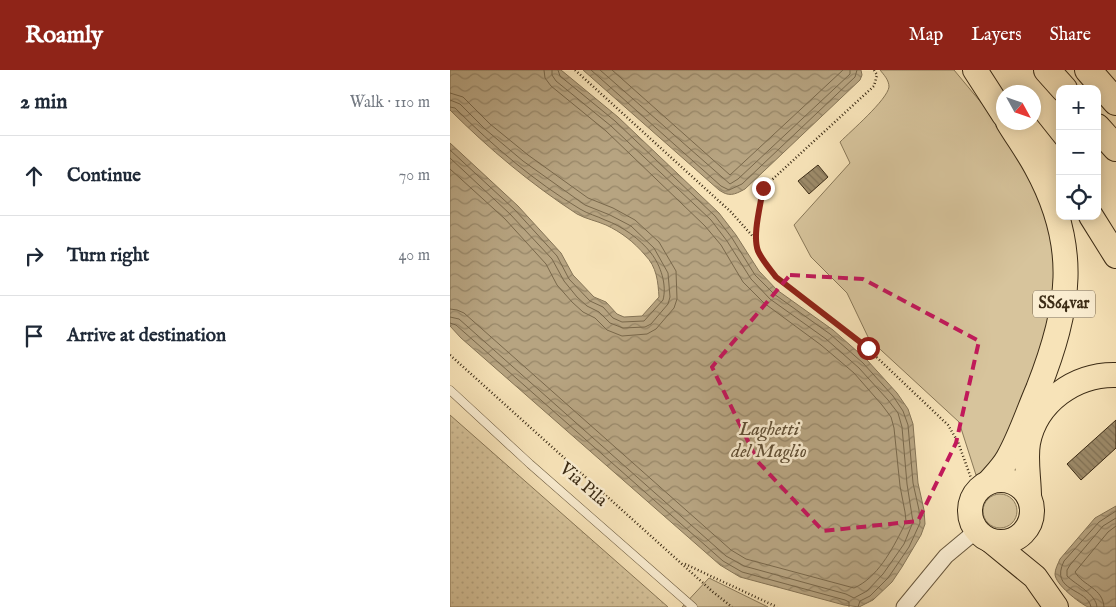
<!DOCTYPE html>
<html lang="en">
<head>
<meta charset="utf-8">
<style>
  body { margin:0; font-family:"IM FELL English",serif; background:#f6f6f7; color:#1f2937 }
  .controls { position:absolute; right:15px; top:15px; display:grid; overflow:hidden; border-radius:10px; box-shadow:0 2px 12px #0003 }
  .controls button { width:45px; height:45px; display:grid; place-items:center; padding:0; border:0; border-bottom:1px solid #e0e1e3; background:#fff; color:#1f2937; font:25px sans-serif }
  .compass { position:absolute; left:546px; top:15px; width:45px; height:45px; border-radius:50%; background:#fff; box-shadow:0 2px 12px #0003; rotate:130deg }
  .stop { position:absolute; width:15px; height:15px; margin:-11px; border:4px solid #8f2418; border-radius:50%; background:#fff }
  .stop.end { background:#8f2418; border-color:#fff; box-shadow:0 1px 5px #0008 }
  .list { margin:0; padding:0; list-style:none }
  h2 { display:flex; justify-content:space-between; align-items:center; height:65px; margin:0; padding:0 20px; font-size:21px }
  h2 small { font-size:16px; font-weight:400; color:#747a83 }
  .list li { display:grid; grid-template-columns:32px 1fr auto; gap:15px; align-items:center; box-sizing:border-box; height:80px; padding:0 20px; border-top:1px solid #e0e1e3 }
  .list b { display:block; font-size:19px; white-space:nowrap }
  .list em { font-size:16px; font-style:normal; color:#747a83 }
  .icon { flex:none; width:28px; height:28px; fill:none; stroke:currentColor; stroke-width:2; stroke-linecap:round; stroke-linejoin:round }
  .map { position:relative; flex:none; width:666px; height:537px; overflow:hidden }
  header { display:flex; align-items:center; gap:30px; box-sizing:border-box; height:70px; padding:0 25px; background:#8f2418; color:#fff }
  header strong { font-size:24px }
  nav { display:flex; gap:28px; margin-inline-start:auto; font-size:18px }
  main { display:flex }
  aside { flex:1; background:#fff }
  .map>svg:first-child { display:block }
  .grass { fill:#d7c49c; stroke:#897858 }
  .park { fill:url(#park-dots); stroke:#897858 }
  .water { fill:url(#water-waves); stroke:#857456 }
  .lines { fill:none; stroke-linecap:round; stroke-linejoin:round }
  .shore { stroke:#79684b; stroke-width:1 }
  .building { fill:url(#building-back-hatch); stroke:#3b2b15 }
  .service-casing { stroke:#6a593e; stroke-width:9 }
  .minor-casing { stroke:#6a593e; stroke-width:17 }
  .trunk-casing { stroke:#3b2b15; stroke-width:26 }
  .motorway-casing { stroke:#3b2b15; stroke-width:28 }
  .path { stroke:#3b2b15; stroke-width:2.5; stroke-dasharray:1 2.5; stroke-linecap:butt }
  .service { stroke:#faedd1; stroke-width:8 }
  .minor { stroke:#faedd1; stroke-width:15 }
  .trunk { stroke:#f7e3b8; stroke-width:24 }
  .motorway { stroke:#f7e3b8; stroke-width:26 }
  .route { stroke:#8f2418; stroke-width:6 }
  .marked { fill:none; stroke:#c2185b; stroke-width:4; stroke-dasharray:10 6; stroke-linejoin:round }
  .labels { text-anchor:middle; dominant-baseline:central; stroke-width:5; stroke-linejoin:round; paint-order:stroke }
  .shield { fill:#faedd1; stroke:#74654d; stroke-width:1 }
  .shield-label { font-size:16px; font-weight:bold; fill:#3b2b15 }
  .street-label { font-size:18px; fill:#3b2b15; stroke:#faedd1 }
  .water-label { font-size:19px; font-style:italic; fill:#604f35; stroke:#faedd1 }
</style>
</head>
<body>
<header>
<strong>Roamly</strong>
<nav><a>Map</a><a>Layers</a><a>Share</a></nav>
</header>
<main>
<aside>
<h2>2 min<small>Walk · 110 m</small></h2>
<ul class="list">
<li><svg class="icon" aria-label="ahead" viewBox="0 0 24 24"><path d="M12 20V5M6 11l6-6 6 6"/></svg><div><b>Continue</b></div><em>70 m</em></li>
<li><svg class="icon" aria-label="right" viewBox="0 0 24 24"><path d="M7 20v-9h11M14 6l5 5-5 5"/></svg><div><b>Turn right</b></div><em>40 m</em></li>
<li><svg class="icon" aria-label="arrive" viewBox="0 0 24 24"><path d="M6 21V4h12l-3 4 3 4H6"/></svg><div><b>Arrive at destination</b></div></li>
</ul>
</aside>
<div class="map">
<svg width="666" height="537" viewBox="0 0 666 537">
  <defs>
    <pattern id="park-dots" width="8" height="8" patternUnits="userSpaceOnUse" patternTransform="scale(1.25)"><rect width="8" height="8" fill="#d7c49c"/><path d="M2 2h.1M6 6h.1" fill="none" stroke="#b9a986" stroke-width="1.8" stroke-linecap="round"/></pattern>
    <pattern id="water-waves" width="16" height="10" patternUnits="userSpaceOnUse" patternTransform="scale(1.25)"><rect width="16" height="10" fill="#b7a481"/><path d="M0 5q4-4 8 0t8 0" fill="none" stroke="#968668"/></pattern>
    <pattern id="building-back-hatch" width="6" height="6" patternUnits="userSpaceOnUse" patternTransform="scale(1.25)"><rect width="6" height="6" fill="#9d8b6a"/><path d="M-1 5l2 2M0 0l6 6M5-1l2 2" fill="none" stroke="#817256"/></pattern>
  </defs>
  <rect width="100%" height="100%" fill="#f7e3b8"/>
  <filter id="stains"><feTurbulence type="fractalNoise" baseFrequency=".004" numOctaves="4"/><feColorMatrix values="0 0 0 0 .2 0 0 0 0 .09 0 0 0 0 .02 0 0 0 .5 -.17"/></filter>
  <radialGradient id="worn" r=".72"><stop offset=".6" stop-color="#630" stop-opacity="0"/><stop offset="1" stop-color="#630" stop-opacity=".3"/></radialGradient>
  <g class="grass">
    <path d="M430,0H504L539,42L580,102L607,182L604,244L554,377L531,404L526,405L509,352L419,269L397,223L361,187L344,155L400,93L390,72C401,61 437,30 439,17C439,10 434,5 430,0Z"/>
    <circle cx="550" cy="441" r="17"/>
    <polygon points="259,508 318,537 232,537"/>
  </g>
  <polygon class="park" points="0,345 218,537 0,537"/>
  <g class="water">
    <path d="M0,0H111L168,47L269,143L286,165L309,201L327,220L383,260L417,290L447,323L458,339L463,354L468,413L474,440L475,454L471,465L452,497L442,512L423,530L409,537L394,535L290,507L270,495L11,268L0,256V73L68,136L111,183L123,205L144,227L156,232L167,244L174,247L192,246L209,227C208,212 207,197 195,185C184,172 171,162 156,155C147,151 136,149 127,144C81,114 39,79 0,40Z"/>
    <path d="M133,0H411L412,5L410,10L295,119C284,125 279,127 269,120Z"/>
    <path d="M666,436V537C658,537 645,537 638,537C629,533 605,514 605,504C605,499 608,494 610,489L645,448Z"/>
  </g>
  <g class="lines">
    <g class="shore">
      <polyline points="108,0 110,6 165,51 265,146 282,168 305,205 324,224 380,264 413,293 443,326 453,341 458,355 463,413 469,440 470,453 459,477 438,508 420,526 410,531 408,537"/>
      <polyline points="141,0 271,116 279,120 292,114 405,7 407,0"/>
      <polyline points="150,0 280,114 288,109 400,4 400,0"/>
      <polyline points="162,0 280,105 393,0"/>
      <polyline points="0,23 13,27 40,54 78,85 138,128 163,138 185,150 209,172 226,201 227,229 224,238 206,259 197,264 172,266 157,260 145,248 133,242 122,232 107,215 96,194 55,149 0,99"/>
      <polyline points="0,30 10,34 35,59 73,91 135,135 160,145 181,156 204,178 218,203 220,227 218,234 201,254 195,257 173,258 160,253 149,242 137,236 127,227 114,211 102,189 60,144 0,88"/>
      <path d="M0,37L5,38C43,76 85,112 130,139C138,144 147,146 155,150C172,156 190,169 201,183C211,196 217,215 213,230L194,251L172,252L163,248L153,237L140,231L119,209L107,186L65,140L0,80"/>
      <path d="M0,239L7,240L14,243L281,480L296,489L404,518C427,508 442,480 453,458L456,451L455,442L450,416L444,358L441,347L432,335L404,303L371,275L314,233L293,212L271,175L255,156L156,61L101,16L95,8L94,0"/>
      <polyline points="0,247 9,249 276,486 294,496 396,524 404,528 417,521 433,504 454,474 463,452 457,414 452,357 448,343 438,330 409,298 376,269 320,229 301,209 277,171 261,150 161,56 106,11 102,5 102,0"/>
      <polyline points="0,253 6,255 273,491 292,502 395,530 399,532 399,537"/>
      <path d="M641,537C638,518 599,522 614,491L649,452L666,441"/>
      <path d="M647,537C646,524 626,515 617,506V500L620,495L653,456L666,448"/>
      <path d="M654,537C653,518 633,516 625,502L658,462L666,456"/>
    </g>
  </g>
  <g class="building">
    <polygon points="368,95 378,107 359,124 348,111"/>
    <polygon points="666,350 666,378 631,410 617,394"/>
  </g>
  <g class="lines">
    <defs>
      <polyline id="service" points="0,320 80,394 243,537"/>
      <polyline id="minor" points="454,537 496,486 526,461"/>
      <g id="trunk">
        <polyline points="525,0 554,45"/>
        <polyline points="575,55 610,99"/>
        <polyline points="641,146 666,186"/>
        <circle cx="551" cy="441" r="31"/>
        <path d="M539,412C545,405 553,397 558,388C570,367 578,342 588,319C620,238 630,177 586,97C578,82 567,67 558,52"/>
        <path d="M579,427C579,409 575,390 578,373C586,332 625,304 666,305"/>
        <polyline points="541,471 585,507 606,537"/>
      </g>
      <g id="motorway">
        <polyline points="597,0 614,19"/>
        <polyline points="638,0 666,32"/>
        <polyline points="647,57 666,78"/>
      </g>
    </defs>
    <use href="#service" class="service-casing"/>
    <use href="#minor" class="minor-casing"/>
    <use href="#trunk" class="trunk-casing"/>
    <use href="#motorway" class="motorway-casing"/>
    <g class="path">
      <polyline points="125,0 281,142 306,170"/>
      <polyline points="424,0 427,5 424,16 313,118 306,170 308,181 316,195 326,207 418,279 498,355 508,372 521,408"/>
      <polyline points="0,285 263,522 282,537"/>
      <polyline points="235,494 327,537"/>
    </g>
    <use href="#service" class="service"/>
    <use href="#minor" class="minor"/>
    <use href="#trunk" class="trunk"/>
    <use href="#motorway" class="motorway"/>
  </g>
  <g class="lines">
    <path class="route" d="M313,118C311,134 302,165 308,181C312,190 320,199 326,207L418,278"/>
  </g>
  <path class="marked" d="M340,205L413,209L529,271L506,373L468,451L373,461L308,392L262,297Z"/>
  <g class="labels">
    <rect class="shield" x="583" y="220.5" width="62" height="27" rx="4"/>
    <g class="shield-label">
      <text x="614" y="234">SS64var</text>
    </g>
    <g class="street-label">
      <text transform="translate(133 415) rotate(41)">Via Pila</text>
    </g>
    <g class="water-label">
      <text x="319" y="360">Laghetti<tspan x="319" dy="22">del Maglio</tspan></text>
    </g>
  </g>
  <rect width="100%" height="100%" filter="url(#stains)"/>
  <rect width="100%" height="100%" fill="url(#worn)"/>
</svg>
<div class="controls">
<button>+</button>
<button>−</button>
<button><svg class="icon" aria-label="locate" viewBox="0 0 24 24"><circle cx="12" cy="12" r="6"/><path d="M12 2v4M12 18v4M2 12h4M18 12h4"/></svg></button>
</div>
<svg class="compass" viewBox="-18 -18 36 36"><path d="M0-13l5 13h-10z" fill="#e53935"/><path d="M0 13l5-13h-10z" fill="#747a83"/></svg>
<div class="stop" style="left:418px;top:278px"></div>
<div class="stop end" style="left:313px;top:118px"></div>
</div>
</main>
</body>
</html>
